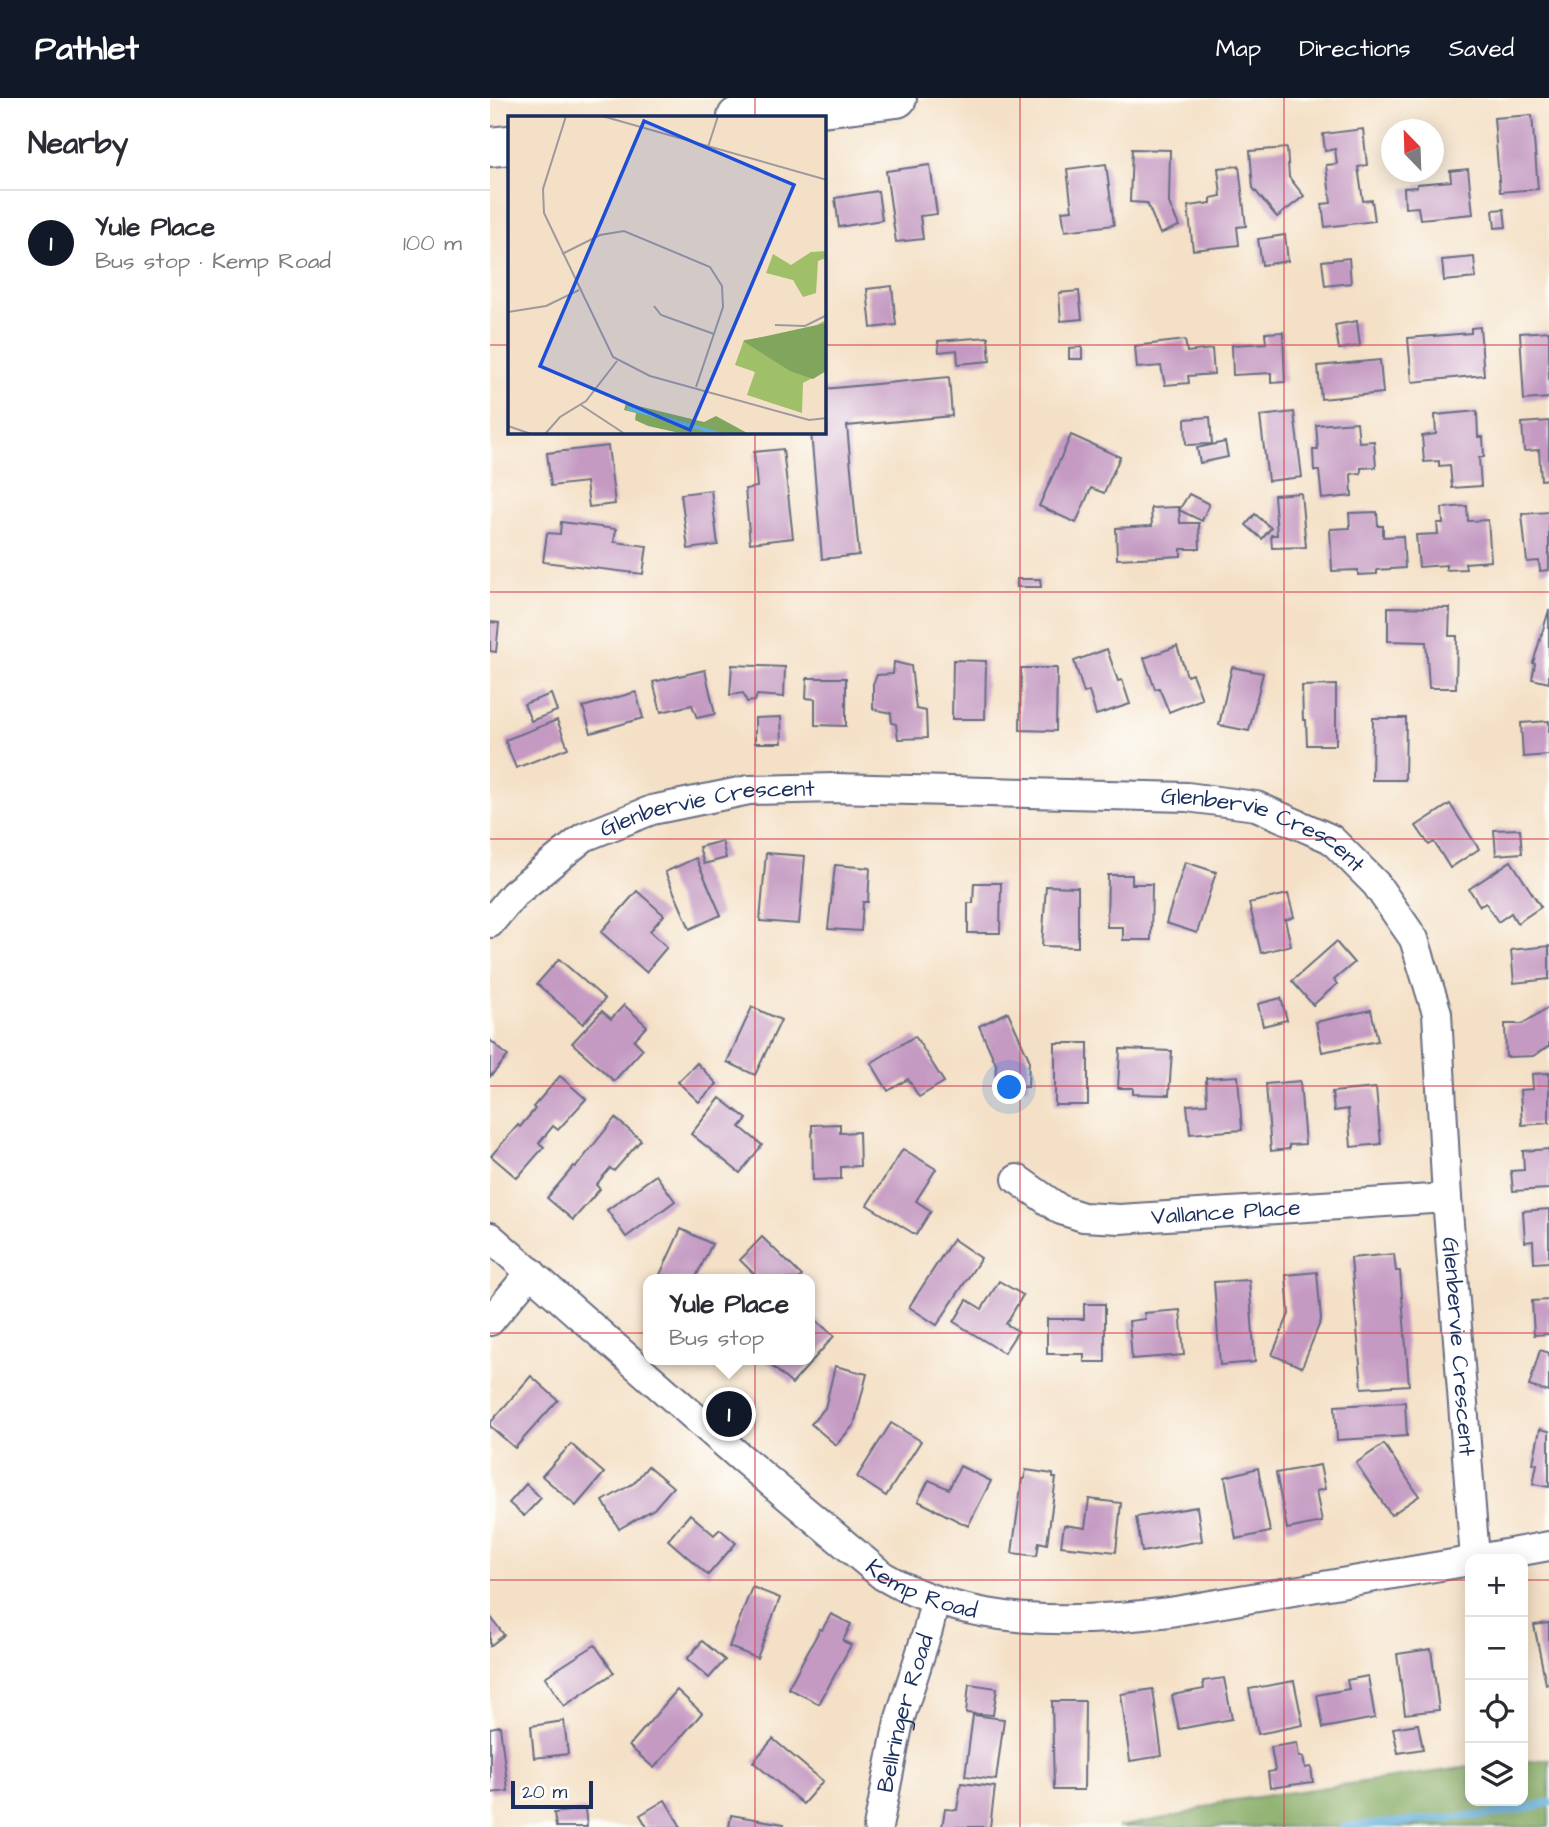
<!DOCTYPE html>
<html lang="en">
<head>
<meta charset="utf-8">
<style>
  body { margin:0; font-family:"Architects Daughter",sans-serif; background:#f2f2f3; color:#2b2b33 }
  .controls { position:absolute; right:21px; bottom:21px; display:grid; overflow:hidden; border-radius:14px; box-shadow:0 4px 18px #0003 }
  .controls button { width:63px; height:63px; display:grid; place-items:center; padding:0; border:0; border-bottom:2px solid #e1e1e2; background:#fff; color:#2b2b33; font:35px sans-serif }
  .compass { position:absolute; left:891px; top:21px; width:63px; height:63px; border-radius:50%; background:#fff; box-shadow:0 4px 18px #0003; rotate:337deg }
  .scale { position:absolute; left:21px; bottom:18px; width:82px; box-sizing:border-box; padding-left:7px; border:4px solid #1b2f5e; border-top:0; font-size:19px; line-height:24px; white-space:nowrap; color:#1b2f5e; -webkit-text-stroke:5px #fdfcf7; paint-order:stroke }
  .you { position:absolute; left:520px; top:990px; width:24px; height:24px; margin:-18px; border:5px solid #fff; border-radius:50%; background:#1a73e8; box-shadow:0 0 0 10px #1a73e833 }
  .badge { display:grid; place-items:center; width:46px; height:46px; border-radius:50%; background:#111827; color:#fff; font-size:23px; font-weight:700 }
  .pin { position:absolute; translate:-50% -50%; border:4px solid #fff; box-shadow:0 2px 7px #0006 }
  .popup { position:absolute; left:153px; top:1176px; width:172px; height:91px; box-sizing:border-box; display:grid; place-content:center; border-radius:14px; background:#fff; filter:drop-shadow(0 2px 5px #0005); font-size:23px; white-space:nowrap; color:#7c7c81 }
  .popup b { font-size:26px; color:#2b2b33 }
  .popup::after { content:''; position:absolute; left:50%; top:100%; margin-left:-14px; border:14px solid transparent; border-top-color:#fff }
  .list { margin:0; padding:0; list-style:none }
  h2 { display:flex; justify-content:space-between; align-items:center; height:91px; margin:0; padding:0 28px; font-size:30px }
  h2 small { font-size:23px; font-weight:400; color:#7c7c81 }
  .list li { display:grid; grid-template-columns:46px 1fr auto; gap:21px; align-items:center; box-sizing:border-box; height:105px; padding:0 28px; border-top:2px solid #e1e1e2 }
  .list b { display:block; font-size:26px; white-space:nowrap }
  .list p { margin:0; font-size:23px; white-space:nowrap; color:#7c7c81 }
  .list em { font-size:23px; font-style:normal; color:#7c7c81 }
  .icon { flex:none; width:38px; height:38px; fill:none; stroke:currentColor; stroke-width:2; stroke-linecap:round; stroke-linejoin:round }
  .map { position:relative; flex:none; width:1059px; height:1729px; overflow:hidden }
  header { display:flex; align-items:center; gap:42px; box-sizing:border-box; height:98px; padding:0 35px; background:#111827; color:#fff }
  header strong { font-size:33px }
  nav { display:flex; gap:38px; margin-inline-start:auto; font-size:24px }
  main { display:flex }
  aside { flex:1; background:#fff }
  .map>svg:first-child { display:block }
  .forest { fill:#7fa65c; stroke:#4d6a5d; stroke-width:2 }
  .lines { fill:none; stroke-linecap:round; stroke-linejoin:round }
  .stream { stroke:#62adda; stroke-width:8 }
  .building { fill:#c49ac2 }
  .minor-casing { stroke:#676d82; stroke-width:32 }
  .secondary-casing { stroke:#676d82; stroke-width:42 }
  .minor { stroke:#fff; stroke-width:28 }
  .secondary { stroke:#fff; stroke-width:38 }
  .grid { fill:none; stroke:#d1495b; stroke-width:2; stroke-opacity:0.55 }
  .labels { text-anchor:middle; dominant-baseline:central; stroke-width:6; stroke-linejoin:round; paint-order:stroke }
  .street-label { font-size:23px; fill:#1b2f5e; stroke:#fdfcf7 }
  .inset-river { fill:none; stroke:#62adda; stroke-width:3.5 }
  .inset-road { fill:none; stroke:#9d999c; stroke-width:2 }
  .view { fill:#1d4ed8; fill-opacity:0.15; stroke:#1d4ed8; stroke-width:3.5 }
  .inset-edge { fill:none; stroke:#1b2f5e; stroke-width:3.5 }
</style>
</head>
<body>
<header>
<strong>Pathlet</strong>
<nav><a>Map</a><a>Directions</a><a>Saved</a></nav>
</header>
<main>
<aside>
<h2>Nearby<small></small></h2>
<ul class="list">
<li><span class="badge">1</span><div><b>Yule Place</b><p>Bus stop · Kemp Road</p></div><em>100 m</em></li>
</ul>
</aside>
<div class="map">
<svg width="1059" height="1729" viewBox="0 0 1059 1729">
  <rect width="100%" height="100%" fill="#fdfcf7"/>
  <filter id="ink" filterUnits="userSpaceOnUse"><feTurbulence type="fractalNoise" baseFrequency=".0143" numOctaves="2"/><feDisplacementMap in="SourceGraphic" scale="14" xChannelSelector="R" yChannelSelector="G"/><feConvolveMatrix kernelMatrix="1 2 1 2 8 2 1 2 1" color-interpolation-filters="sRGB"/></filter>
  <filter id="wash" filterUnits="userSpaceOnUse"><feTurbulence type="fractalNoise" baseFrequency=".00686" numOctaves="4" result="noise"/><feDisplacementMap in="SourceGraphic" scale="28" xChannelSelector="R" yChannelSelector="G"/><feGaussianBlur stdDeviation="1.57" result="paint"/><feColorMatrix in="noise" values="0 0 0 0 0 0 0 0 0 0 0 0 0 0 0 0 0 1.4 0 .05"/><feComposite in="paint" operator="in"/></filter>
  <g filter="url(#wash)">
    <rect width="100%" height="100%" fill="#f4e0c6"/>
    <polygon class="forest" points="1059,1661 1059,1729 628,1729 692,1717 731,1704 980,1669 980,1703 1033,1703 1033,1664"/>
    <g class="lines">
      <polyline class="stream" points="854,1729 1007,1716 1059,1705"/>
    </g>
    <g id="blocks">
      <g class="building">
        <polygon points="1042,17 1048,91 1010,94 1004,20"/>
        <polygon points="873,31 877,67 868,69 873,103 882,102 885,123 835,129 832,106 841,105 836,67 847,66 845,51 835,53 833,36"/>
        <polygon points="797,50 799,79 814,98 787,119 763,90 760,53"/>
        <polygon points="642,51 680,52 679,105 689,128 670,136 657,105 640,104"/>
        <polygon points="616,66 624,127 575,133 572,113 582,112 577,71"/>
        <polygon points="440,67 447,116 430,118 433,141 406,144 396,73"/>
        <polygon points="749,68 756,128 747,129 749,147 703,152 698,108 721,105 721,100 731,98 728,70"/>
        <polygon points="978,71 983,116 930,121 928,109 915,110 914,90 927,89 927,86 961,83 960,73"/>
        <polygon points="388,93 392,122 349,129 345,100"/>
        <polygon points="1014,111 1016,129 1005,130 1003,112"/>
        <polygon points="795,137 798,163 772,167 768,141"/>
        <polygon points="984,159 986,180 954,183 952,162"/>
        <polygon points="859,160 861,185 835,188 832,163"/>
        <polygon points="402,188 406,227 381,230 377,191"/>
        <polygon points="589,193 592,221 571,223 569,195"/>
        <polygon points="867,223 870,248 849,251 845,227"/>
        <polygon points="990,229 994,277 922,284 918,240 981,235 981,230"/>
        <polygon points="1059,233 1059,300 1034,302 1030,235"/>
        <polygon points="793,234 795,284 781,285 781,275 743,277 742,247 776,245 775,235"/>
        <polygon points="498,239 500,263 468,266 467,252 449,254 448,243"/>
        <polygon points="695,242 697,254 722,251 724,276 698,278 699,285 675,287 671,268 647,270 645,248"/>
        <polygon points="592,249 592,261 579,261 579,250"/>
        <polygon points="890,262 893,295 831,301 828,268"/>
        <polygon points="459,279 462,318 357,328 369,457 332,461 321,334 334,334 334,291"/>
        <polygon points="987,313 988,339 993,339 994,359 989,360 991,388 962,390 960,367 949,368 949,363 934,364 932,338 946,336 945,317"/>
        <polygon points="804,314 812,379 778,383 770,318"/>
        <polygon points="720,319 722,346 696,347 695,321"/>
        <polygon points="1059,323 1059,381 1051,382 1049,352 1034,353 1032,325"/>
        <polygon points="867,324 869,344 884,343 886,369 871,370 871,375 861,376 862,398 832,401 829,373 824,373 823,352 828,352 826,327"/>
        <polygon points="581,337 630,359 614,395 601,390 586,425 549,408"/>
        <polygon points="735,344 738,359 710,365 707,350"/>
        <polygon points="118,348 125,406 99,409 96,384 61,388 57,355"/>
        <polygon points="293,351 303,440 260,445 255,391 267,389 264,354"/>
        <polygon points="221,392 228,447 198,451 191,396"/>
        <polygon points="811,395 816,449 782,450 781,437 787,437 784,397"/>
        <polygon points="699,396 719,406 712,423 689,412"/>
        <polygon points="977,408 978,423 998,422 1001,463 975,465 976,471 956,472 956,467 929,469 926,437 948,436 947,425 953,425 952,410"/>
        <polygon points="689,409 690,425 709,425 710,451 691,451 691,458 627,461 626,430 662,428 661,410"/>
        <polygon points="887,414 888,428 893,428 893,439 913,438 915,470 887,472 887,476 868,477 868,472 842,473 840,431 860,430 859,415"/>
        <polygon points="1059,414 1059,472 1050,473 1049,463 1037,464 1032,416"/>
        <polygon points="765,416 781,430 772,441 756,427"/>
        <polygon points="71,424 126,431 124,444 157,448 153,476 53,464 57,435 70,436"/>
        <polygon points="527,481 550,481 551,489 527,489"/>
        <polygon points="898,509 960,510 959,538 967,538 966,590 939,590 936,544 898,543"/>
        <polygon points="1059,512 1059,585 1042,581 1045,566 1043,565"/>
        <polygon points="0,524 9,525 6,554 0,553"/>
        <polygon points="687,548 697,578 702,576 712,601 679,614 669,590 665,591 654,560"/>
        <polygon points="617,551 628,583 632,582 640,606 606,617 599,593 594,595 584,563"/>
        <polygon points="463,562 496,563 495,621 462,621"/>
        <polygon points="404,564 421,568 426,611 436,613 437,640 408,641 406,626 402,625 401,615 383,611 383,586 387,577 403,576"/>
        <polygon points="242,567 295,569 294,599 267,597 265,603 257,604 253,595 240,597"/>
        <polygon points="742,569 773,575 759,633 729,627"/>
        <polygon points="531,570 567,570 566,633 530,632"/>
        <polygon points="215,572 225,616 207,620 202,607 171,614 163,584"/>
        <polygon points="317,580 356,580 356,628 325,627 325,601 316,600"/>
        <polygon points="846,587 846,647 817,647 816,622 813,622 812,588"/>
        <polygon points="146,594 153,620 101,635 93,609"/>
        <polygon points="61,596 67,613 41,623 34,606"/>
        <polygon points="291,619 292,645 265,645 265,620"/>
        <polygon points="883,620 916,620 915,682 882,682"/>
        <polygon points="67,622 78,650 26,670 15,642"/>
        <polygon points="1059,623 1059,657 1033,659 1031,625"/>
        <polygon points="960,706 989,751 960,770 944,744 939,747 926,728"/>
        <polygon points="1030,731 1032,755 1006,757 1004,732"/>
        <polygon points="232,743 236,760 214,766 209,749"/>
        <polygon points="276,755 315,758 309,826 270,823"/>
        <polygon points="206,760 231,817 200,831 175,774"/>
        <polygon points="1021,763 1051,809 1027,825 1021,815 1008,824 996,805 990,808 979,791"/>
        <polygon points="695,764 726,774 707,835 676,825"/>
        <polygon points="345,767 380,770 378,804 373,804 371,833 338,831"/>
        <polygon points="618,777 642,777 642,786 662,786 661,842 633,842 633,829 617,829"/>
        <polygon points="484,785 511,785 510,835 478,835 478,805 483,805"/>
        <polygon points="556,788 588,789 588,849 552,848"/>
        <polygon points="147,793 174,817 160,833 177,849 156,874 111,834"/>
        <polygon points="798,796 804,819 795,822 801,847 771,855 759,805"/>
        <polygon points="846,844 864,865 844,882 847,886 823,907 802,883"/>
        <polygon points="1059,848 1059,881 1024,885 1021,852"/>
        <polygon points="69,861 115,901 93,926 47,886"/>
        <polygon points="791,900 797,922 773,928 768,906"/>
        <polygon points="134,907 157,928 144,942 153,951 124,983 82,945 112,913 121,921"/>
        <polygon points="262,909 291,922 265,977 237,964"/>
        <polygon points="1059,909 1059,948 1043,958 1016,959 1015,926 1032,926"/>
        <polygon points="881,912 888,943 832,954 826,924"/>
        <polygon points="518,914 539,961 538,989 505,988 506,966 489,928"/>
        <polygon points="425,938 454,984 429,999 418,981 398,993 381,965"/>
        <polygon points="0,942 18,958 0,979"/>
        <rect x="565" y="945" width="33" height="62"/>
        <polygon points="630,951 682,953 679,997 643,996 643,990 628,990"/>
        <polygon points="207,965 227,986 209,1004 188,984"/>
        <polygon points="1059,975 1059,1025 1032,1027 1030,992 1043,991 1042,976"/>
        <polygon points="70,978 96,1001 68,1032 63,1028 49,1045 54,1049 27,1080 1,1058 28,1027 30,1029 45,1011 43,1009"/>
        <polygon points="748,978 752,1032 700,1036 697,1007 717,1006 716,980"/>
        <polygon points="810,983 815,1046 799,1047 799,1051 781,1053 776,986"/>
        <polygon points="886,990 891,1046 861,1049 858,1011 844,1013 842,994"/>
        <polygon points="230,1000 257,1021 250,1029 272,1047 250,1075 201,1036"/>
        <polygon points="125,1020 151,1042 124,1073 120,1070 106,1087 110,1091 83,1122 57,1100 84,1068 86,1069"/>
        <polygon points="350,1026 350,1035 369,1034 370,1068 351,1069 351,1081 323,1082 322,1027"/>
        <polygon points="413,1051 446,1071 426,1103 441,1113 426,1137 377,1107"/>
        <polygon points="1059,1051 1059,1091 1023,1093 1021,1073 1034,1072 1033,1053"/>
        <polygon points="166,1077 185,1103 136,1139 117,1112"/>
        <polygon points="1059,1111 1059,1164 1044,1165 1043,1143 1035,1144 1033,1113"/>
        <polygon points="191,1131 222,1146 205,1181 168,1181"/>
        <polygon points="272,1139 312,1178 309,1181 269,1181 250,1162"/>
        <polygon points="463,1141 491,1160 447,1227 419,1209"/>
        <polygon points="904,1156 906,1173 910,1173 919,1287 872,1290 861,1160"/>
        <polygon points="827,1174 831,1222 812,1269 782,1257 799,1216 796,1177"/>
        <polygon points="759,1182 765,1264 730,1267 724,1184"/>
        <polygon points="509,1183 533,1197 516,1226 528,1233 514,1255 464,1224 477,1202 492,1211"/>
        <polygon points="1059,1202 1059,1236 1044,1237 1042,1203"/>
        <polygon points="594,1206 615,1206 615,1264 594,1264 594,1256 557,1256 557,1221 594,1221"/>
        <polygon points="690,1212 694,1257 642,1261 639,1223 655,1221 654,1215"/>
        <polygon points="320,1217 344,1238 302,1286 276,1263 320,1262"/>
        <polygon points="1050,1252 1059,1255 1059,1294 1039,1288"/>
        <polygon points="345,1268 377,1276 364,1327 346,1347 321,1326 335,1310"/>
        <polygon points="41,1278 68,1302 25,1350 0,1328 0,1325"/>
        <polygon points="915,1304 917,1338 847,1342 845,1308"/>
        <polygon points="401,1325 431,1343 396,1398 367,1379"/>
        <polygon points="1050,1331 1059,1333 1059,1389 1043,1386 1047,1366 1043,1365"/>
        <polygon points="81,1346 114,1375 86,1408 52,1378"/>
        <polygon points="894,1346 929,1398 901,1417 866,1365"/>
        <polygon points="830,1367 835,1391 826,1393 832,1424 797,1431 786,1375"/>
        <polygon points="158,1368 183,1389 164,1411 129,1431 113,1403 144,1385"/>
        <polygon points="470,1368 501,1383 478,1428 428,1403 439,1382 459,1391"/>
        <polygon points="768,1370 780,1434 746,1441 735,1379"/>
        <polygon points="536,1372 563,1376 563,1380 566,1380 557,1446 549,1444 547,1458 522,1455 532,1381 534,1381"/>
        <polygon points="36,1386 51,1400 34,1418 19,1405"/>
        <polygon points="599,1401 631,1405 626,1454 571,1448 574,1427 595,1430"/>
        <polygon points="707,1409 712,1443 652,1454 646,1419"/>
        <polygon points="200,1416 224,1437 230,1431 246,1445 218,1477 178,1442"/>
        <polygon points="262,1489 290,1500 267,1560 239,1549"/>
        <polygon points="341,1516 361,1526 353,1543 361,1547 329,1606 298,1590 330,1531 332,1532"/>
        <polygon points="0,1518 14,1537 0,1548"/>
        <polygon points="1059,1525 1059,1585 1056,1586 1044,1527"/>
        <polygon points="212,1543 235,1562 219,1580 197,1561"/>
        <polygon points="105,1547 124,1575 74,1608 55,1579"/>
        <polygon points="941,1551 949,1612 915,1616 907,1556"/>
        <polygon points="878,1578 885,1620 833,1630 827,1597 859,1591 857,1582"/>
        <polygon points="734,1580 742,1621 689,1631 682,1597 714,1591 713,1583"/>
        <polygon points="804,1583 813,1627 768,1636 759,1591"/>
        <polygon points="479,1586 507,1590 503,1617 476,1615"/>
        <polygon points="663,1591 672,1658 640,1663 631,1596"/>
        <polygon points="187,1592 212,1615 164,1670 139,1648"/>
        <polygon points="562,1603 595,1603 594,1692 564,1692"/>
        <polygon points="483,1617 514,1621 506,1682 475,1678"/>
        <polygon points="74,1623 78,1656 44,1660 41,1628"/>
        <polygon points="928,1626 933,1651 908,1655 903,1630"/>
        <polygon points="10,1628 18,1693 0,1695 0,1630"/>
        <polygon points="283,1641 333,1683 313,1706 263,1664"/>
        <polygon points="807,1645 809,1659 813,1659 815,1670 821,1669 823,1684 780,1690 778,1674 785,1673 781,1649"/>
        <polygon points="471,1685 505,1689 500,1729 452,1729 455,1711 467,1712"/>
        <polygon points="175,1702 191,1729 157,1729 150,1717"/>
        <polygon points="95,1711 97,1729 66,1729 64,1715"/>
        <polygon points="241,1717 294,1726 293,1729 239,1729"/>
      </g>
    </g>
  </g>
  <g filter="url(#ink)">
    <use href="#blocks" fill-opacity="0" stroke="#676d82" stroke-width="2"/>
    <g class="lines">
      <defs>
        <g id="minor">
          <path id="s1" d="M0,825L24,796L94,739L162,712L259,692L345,690L697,699L766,708L841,741L886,786L924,841L947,915L957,1100L985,1461"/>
          <path id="s2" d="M527,1081L571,1112L593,1119L630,1121L957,1100"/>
          <path id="s3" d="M0,1139L249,1358L393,1478C479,1529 584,1526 680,1514L980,1463"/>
          <polyline points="0,1223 41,1174"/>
          <polyline points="988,1461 1059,1448"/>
          <path id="s4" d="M388,1729L409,1623L438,1532L445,1503"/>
        </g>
        <g id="secondary">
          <polyline points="247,19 407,0"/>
          <polyline points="0,49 19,47"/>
        </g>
      </defs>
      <use href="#minor" class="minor-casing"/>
      <use href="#secondary" class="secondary-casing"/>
      <use href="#minor" class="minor"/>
      <use href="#secondary" class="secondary"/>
    </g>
  </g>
  <path class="grid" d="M265,0V19M530,0V1729M794,0V1729M0,247H19M334,247H1059M265,334V1729M0,494H1059M0,741H1059M0,988H1059M0,1235H1059M0,1482H980M1033,1482H1059"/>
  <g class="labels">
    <g class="street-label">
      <text stroke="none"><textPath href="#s1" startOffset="256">Glenbervie Crescent</textPath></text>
      <text stroke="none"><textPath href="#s1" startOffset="822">Glenbervie Crescent</textPath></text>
      <text stroke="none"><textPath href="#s2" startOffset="220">Vallance Place</textPath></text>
      <text stroke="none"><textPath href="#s1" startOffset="1432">Glenbervie Crescent</textPath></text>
      <text stroke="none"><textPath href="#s3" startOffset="560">Kemp Road</textPath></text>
      <text stroke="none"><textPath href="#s4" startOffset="117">Bellringer Road</textPath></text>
    </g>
  </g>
  <g transform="translate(18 18)">
    <rect width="318" height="318" fill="#f4e0c6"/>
    <path d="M318,135V142L310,145L308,177L295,181L285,164L258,157L265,138L283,149L303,136ZM318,204V255L295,267L294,297L239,279L247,256L227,249L236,224L300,214Z" fill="#9fbf68"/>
    <path d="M318,207V255L305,263L282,255L235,225ZM118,287L196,306L208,300L241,318H176L140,310L127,304L128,297L116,294Z" fill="#7fa65c"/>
    <path class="inset-river" d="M119,292L213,318"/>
    <path class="inset-road" d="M58,0L35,73L36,97L105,241L142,260L301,304L319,302M94,0L319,64M200,31L210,0M54,138L92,119L116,115L202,151L214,170L215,191L188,271M146,190L153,199L206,218M0,196L38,190L71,174M267,209L297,210L319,199M73,289L117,318M0,310L23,318M37,318L52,301L78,285L109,245"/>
    <path class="view" d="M136,5L286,69L182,314L32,250Z"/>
    <rect width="318" height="318" class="inset-edge"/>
  </g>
</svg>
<div class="controls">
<button>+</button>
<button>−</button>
<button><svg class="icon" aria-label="locate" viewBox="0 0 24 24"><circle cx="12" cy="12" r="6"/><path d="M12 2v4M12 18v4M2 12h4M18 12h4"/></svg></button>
<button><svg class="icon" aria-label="layers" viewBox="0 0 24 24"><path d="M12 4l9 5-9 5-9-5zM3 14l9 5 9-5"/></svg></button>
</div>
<svg class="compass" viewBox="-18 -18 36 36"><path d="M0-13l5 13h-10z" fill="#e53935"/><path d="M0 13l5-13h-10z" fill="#7c7c81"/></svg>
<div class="scale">20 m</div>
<div class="you"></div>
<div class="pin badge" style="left:239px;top:1316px">1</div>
<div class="popup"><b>Yule Place</b>Bus stop</div>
</div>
</main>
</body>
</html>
